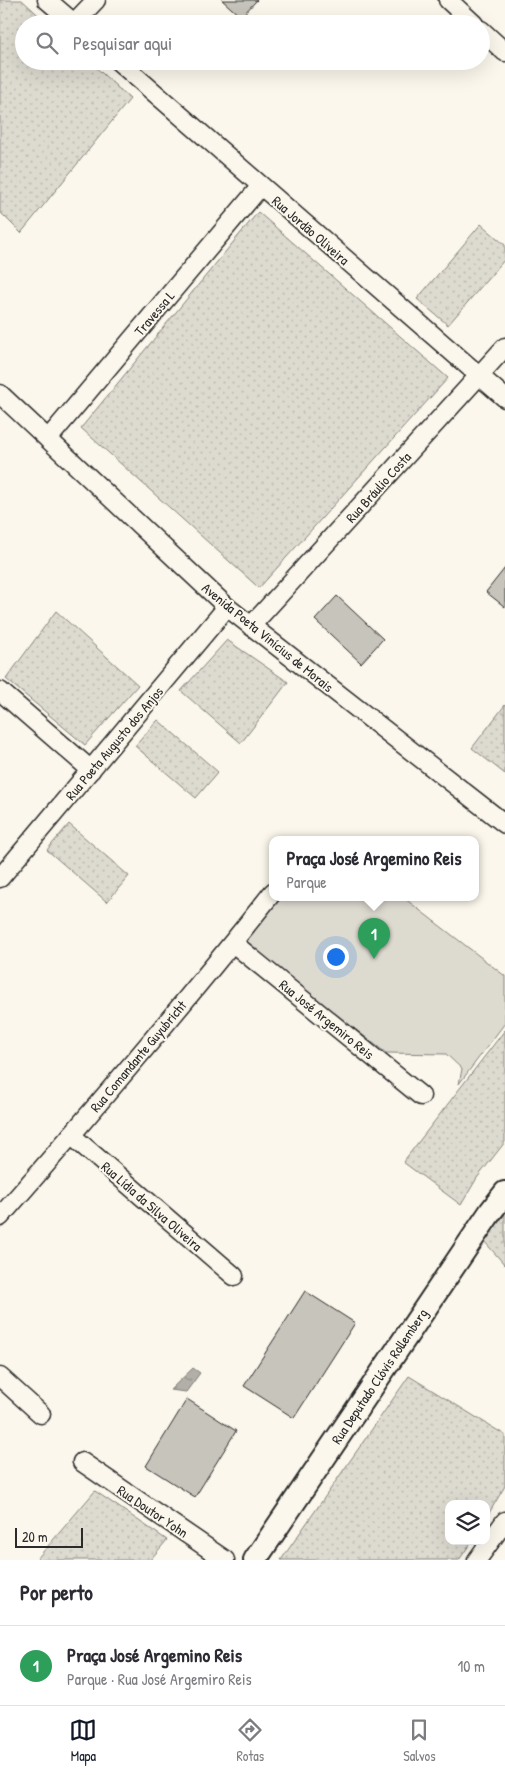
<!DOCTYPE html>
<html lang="pt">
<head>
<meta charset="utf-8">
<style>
  body { margin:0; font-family:"Patrick Hand",sans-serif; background:#f2f2f3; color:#2b2b33 }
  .controls { position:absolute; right:15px; bottom:15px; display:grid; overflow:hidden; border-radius:10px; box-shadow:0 5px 20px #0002 }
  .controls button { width:45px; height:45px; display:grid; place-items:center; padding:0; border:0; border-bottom:1px solid #e1e1e2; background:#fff; color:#2b2b33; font:25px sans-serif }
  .scale { position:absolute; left:15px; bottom:12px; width:68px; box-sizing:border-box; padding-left:5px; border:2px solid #2b2b2b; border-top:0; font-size:14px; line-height:18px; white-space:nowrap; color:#2b2b2b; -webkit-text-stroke:4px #fbf7ec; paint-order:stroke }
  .you { position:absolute; left:335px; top:956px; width:18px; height:18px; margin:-12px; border:4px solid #fff; border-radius:50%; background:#1a73e8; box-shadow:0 0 0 8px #1a73e833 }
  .badge { display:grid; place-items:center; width:32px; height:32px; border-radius:50%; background:#111827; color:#fff; font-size:16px; font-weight:700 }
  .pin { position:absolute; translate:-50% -41px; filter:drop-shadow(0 1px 2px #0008) }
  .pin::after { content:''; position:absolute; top:26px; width:18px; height:15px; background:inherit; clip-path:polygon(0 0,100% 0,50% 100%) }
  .popup { position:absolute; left:269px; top:836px; width:210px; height:65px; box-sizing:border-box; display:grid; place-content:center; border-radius:10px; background:#fff; filter:drop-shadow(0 1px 4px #0005); font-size:16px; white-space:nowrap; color:#7c7c81 }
  .popup b { font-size:19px; color:#2b2b33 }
  .popup::after { content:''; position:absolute; left:50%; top:100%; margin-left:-10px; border:10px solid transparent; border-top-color:#fff }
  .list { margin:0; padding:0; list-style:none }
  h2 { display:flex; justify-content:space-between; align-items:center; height:65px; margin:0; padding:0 20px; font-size:21px }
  h2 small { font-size:16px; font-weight:400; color:#7c7c81 }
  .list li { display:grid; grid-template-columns:32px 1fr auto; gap:15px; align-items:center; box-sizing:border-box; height:80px; padding:0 20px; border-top:1px solid #e1e1e2 }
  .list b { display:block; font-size:19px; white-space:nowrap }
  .list p { margin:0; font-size:16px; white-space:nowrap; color:#7c7c81 }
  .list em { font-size:16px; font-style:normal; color:#7c7c81 }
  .icon { flex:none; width:28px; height:28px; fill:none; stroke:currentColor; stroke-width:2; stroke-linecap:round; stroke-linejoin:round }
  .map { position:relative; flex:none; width:505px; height:1560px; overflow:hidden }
  .search { position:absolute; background:#fff; box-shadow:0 5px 20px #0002; left:15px; right:15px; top:15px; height:55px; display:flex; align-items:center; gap:12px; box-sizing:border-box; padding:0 18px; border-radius:28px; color:#7c7c81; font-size:19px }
  .sheet { height:145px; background:#fff }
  nav { display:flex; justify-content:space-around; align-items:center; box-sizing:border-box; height:70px; border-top:1px solid #e1e1e2; background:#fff; font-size:14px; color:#7c7c81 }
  nav a { display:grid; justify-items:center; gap:2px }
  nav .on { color:#111827 }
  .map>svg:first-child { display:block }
  .grass { fill:url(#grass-dots); stroke:#84827e }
  .park { fill:#dddad0; stroke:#84827e }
  .water { fill:url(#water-ripples); stroke:#7b7a75 }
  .building { fill:#c7c4bc; stroke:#2b2b2b }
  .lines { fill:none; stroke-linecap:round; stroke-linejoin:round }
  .minor-casing { stroke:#2b2b2b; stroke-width:21 }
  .tertiary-casing { stroke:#2b2b2b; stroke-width:26 }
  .minor { stroke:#fbf7ec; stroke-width:18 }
  .tertiary { stroke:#fbf7ec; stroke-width:22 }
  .labels { text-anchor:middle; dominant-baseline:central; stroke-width:4; stroke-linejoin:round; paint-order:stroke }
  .street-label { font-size:14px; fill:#2b2b2b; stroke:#fbf7ec }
</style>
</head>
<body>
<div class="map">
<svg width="505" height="1560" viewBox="0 0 505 1560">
  <defs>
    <pattern id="grass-dots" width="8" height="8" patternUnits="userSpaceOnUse" patternTransform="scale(1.25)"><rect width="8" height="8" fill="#dddad0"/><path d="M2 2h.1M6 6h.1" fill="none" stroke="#bebbb3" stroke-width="1.8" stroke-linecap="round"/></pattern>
    <pattern id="water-ripples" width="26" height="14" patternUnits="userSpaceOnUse" patternTransform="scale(1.25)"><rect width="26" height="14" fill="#b1afa7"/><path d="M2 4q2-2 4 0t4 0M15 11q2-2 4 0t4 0" fill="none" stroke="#908f88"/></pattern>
  </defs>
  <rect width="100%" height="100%" fill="#fbf7ec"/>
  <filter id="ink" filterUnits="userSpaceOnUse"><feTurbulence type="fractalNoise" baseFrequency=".02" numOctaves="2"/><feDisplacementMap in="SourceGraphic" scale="10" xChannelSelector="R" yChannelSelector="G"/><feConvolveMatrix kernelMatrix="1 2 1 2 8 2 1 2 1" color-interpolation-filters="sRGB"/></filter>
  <g filter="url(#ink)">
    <g class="grass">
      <polygon points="0,0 22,0 48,24 24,24 24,61 89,61 130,99 21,233 0,212"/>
      <polygon points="258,212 448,378 259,588 81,428"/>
      <polygon points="481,224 505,245 505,259 448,325 417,299"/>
      <polygon points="56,611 138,685 85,745 6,679"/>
      <polygon points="227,640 288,682 241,743 181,691"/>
      <polygon points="505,705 505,774 472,748"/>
      <polygon points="158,720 218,772 196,798 135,746"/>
      <polygon points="69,824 129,876 107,902 47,850"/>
      <polygon points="505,1030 505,1142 477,1178 461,1205 403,1162"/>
      <polygon points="505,1214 505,1265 484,1241"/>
      <polygon points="409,1376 505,1435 505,1486 486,1518 486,1504 449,1504 449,1541 472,1541 459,1560 281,1560"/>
      <polygon points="95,1491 167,1540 150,1560 36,1560"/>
    </g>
    <polygon class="park" points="280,898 404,898 505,976 505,1023 459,1084 462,1069 446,1054 386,1053 242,942"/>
    <polygon class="water" points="193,1368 200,1373 186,1392 170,1390"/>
    <g class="building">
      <polygon points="222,0 257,0 241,17"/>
      <polygon points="505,568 505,607 486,592"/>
      <polygon points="337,596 383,639 361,663 315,620"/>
      <polygon points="305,1291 355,1323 294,1418 244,1386"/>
      <polygon points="187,1399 236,1431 195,1497 146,1466"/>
    </g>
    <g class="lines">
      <defs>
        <g id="minor">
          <polyline points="47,0 75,24"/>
          <polyline points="448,0 474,24"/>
          <polyline points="74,23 96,0"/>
          <polyline points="481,30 505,52"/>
          <polyline points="118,61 505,398"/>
          <polyline points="0,394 227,607 505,824"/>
          <polyline points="48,439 260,187"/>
          <polyline points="251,626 505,347"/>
          <polyline points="0,691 91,770"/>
          <polyline points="0,878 227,607"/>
          <polyline points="233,943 421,1096"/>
          <polyline points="71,1135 234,1276"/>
          <path d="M0,1217C93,1111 185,1003 273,892"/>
          <polyline points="0,1377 41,1414"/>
          <polyline points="82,1462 225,1560"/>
          <polyline points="477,1560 505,1521"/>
        </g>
        <polyline id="tertiary" points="255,1560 491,1211 505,1193"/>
      </defs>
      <use href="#minor" class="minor-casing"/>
      <use href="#tertiary" class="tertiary-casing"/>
      <use href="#minor" class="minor"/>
      <use href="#tertiary" class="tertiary"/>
    </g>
  </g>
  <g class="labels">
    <g class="street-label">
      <text transform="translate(311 230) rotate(41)">Rua Jordão Oliveira</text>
      <text transform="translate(154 313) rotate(-50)">Travessa L</text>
      <text transform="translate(378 487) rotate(-48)">Rua Bráulio Costa</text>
      <text transform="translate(268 637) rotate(39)">Avenida Poeta Vinícius de Morais</text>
      <text transform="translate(114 743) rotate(-50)">Rua Poeta Augusto dos Anjos</text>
      <text transform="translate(327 1019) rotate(39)">Rua José Argemiro Reis</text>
      <text transform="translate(138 1056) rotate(-50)">Rua Comandante Guyubricht</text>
      <text transform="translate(152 1206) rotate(41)">Rua Lídia da Silva Oliveira</text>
      <text transform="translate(379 1376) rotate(-56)">Rua Deputado Clóvis Rollemberg</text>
      <text transform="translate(153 1511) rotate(34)">Rua Doutor Yohn</text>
    </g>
  </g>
</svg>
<div class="controls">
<button><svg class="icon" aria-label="layers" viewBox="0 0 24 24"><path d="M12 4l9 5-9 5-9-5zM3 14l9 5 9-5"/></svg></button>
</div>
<div class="scale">20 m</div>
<div class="you"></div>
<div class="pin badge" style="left:374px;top:959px;background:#2e9e5b">1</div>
<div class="popup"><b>Praça José Argemino Reis</b>Parque</div>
<div class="search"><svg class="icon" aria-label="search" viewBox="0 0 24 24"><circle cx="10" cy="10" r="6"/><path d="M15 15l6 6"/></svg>Pesquisar aqui</div>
</div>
<section class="sheet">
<h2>Por perto<small></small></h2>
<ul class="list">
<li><span class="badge" style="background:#2e9e5b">1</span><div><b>Praça José Argemino Reis</b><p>Parque · Rua José Argemiro Reis</p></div><em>10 m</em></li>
</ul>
</section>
<nav>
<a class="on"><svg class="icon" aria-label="map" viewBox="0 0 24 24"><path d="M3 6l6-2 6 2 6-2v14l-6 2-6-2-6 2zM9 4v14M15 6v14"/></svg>Mapa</a>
<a><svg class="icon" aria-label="directions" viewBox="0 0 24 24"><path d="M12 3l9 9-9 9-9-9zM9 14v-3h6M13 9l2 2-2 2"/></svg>Rotas</a>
<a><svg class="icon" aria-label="saved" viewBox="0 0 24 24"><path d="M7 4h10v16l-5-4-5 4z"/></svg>Salvos</a>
</nav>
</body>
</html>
